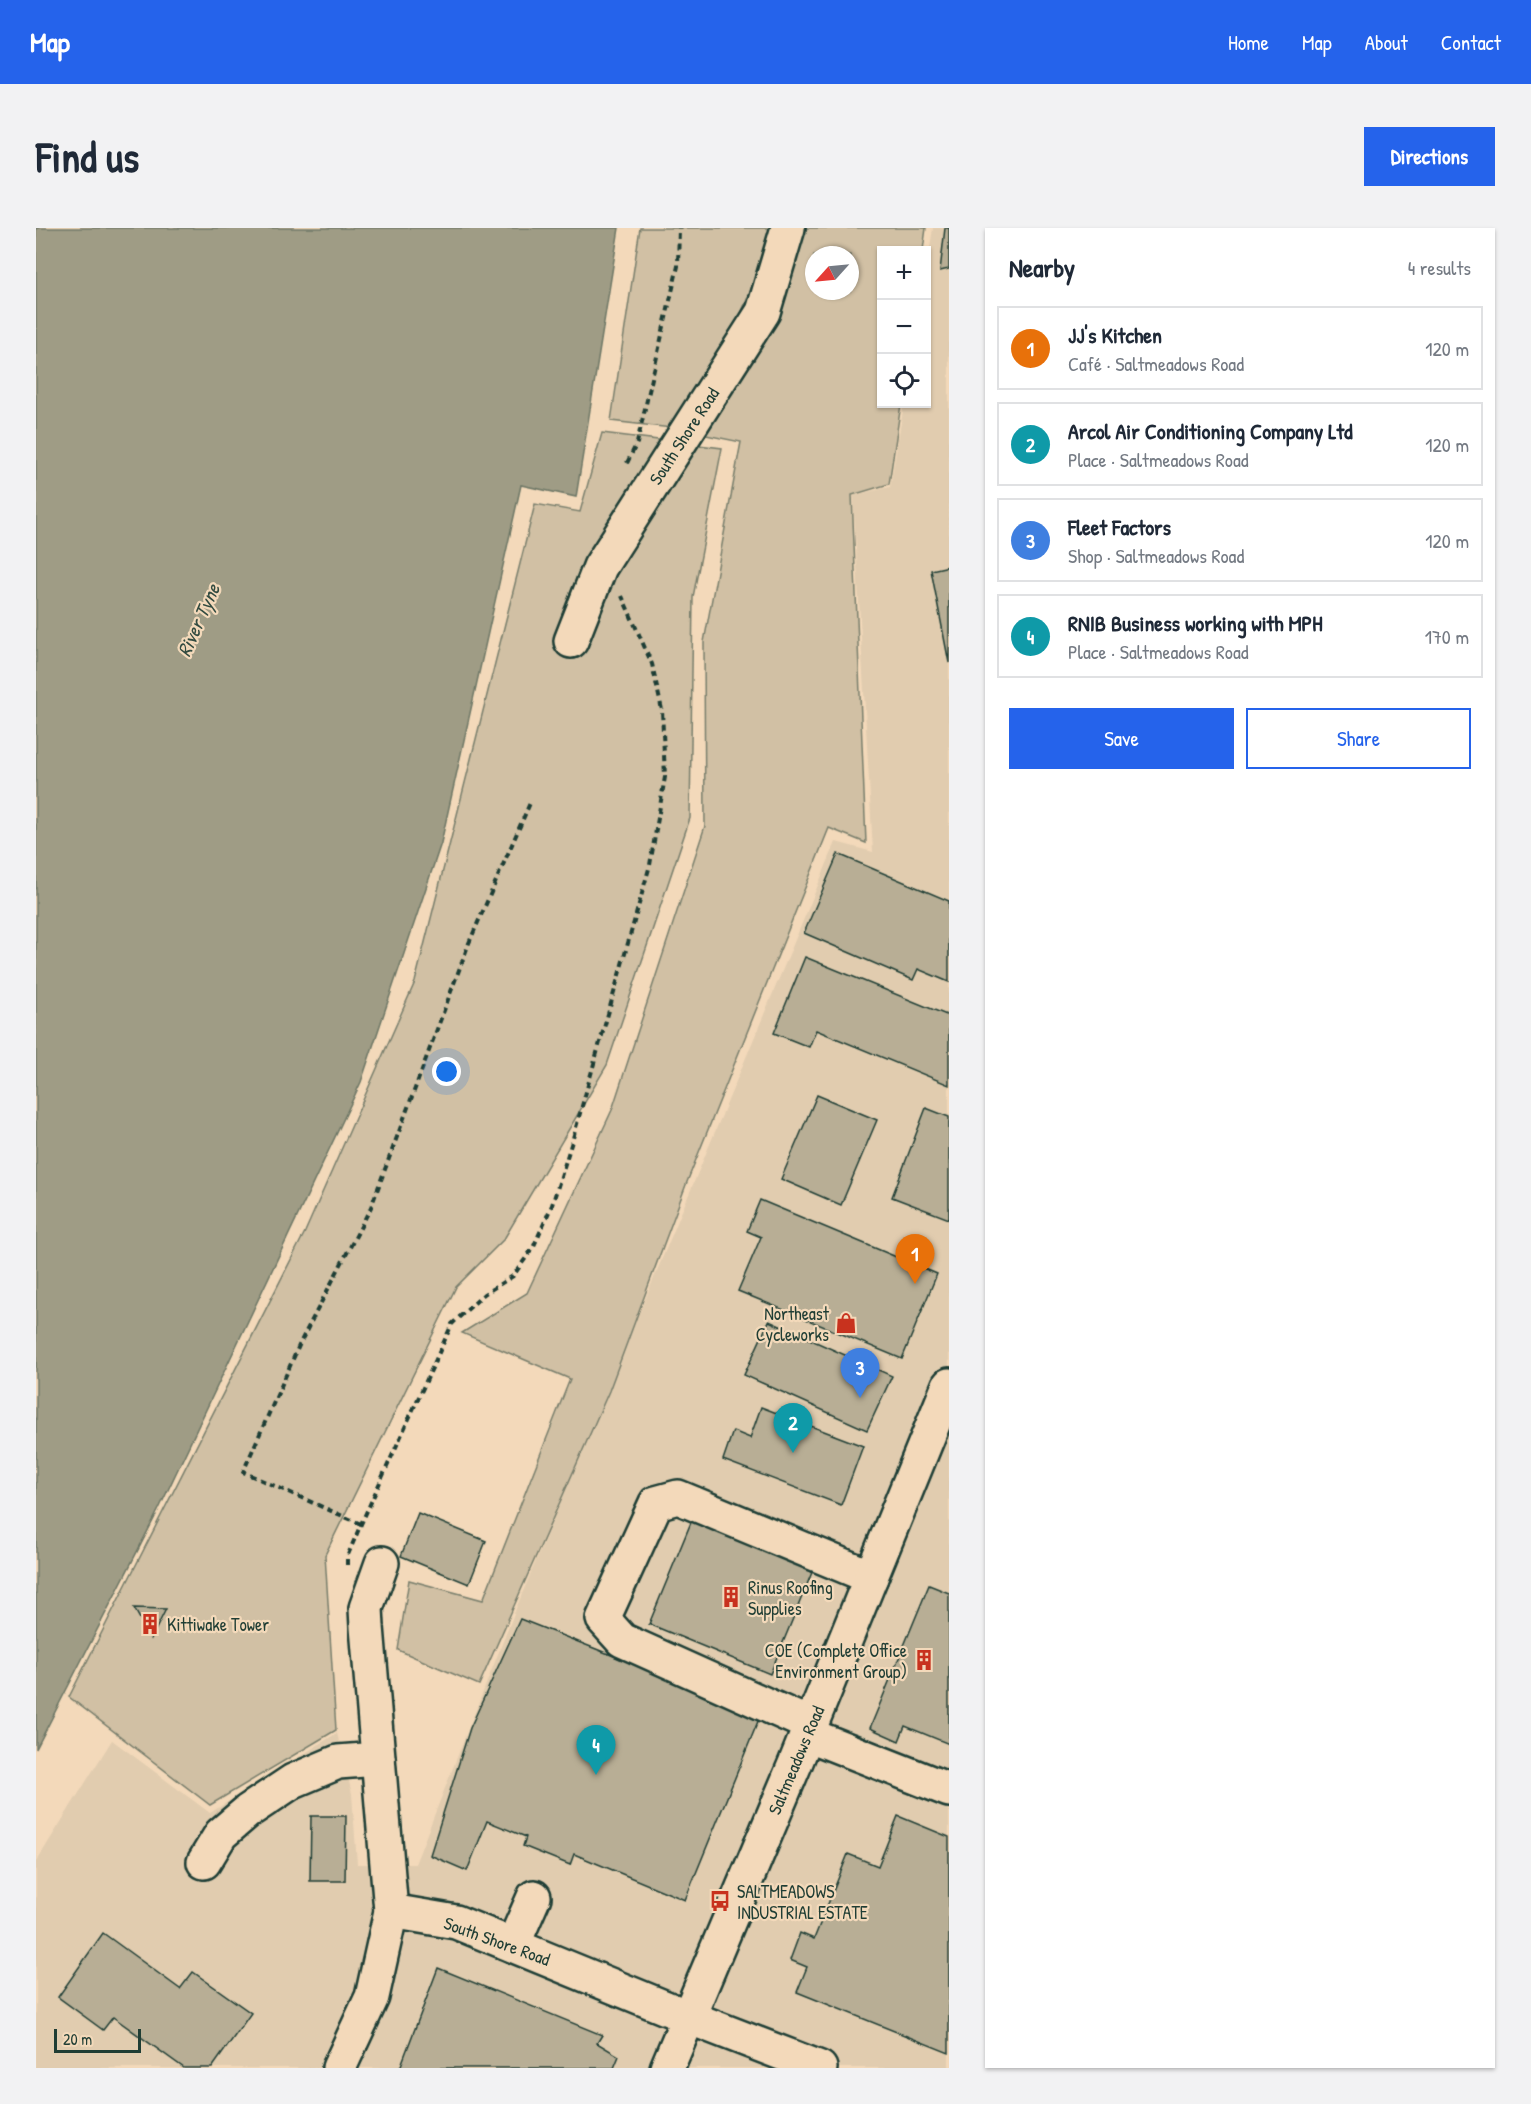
<!DOCTYPE html>
<html lang="en">
<head>
<meta charset="utf-8">
<style>
  body { margin:0; font-family:"Patrick Hand",sans-serif; background:#f2f2f3; color:#1f2937 }
  .controls { position:absolute; right:18px; top:18px; display:grid; overflow:hidden; border-radius:0px; box-shadow:0 2px 4px #0004 }
  .controls button { width:54px; height:54px; display:grid; place-items:center; padding:0; border:0; border-bottom:2px solid #e0e1e3; background:#fff; color:#1f2937; font:30px sans-serif }
  .compass { position:absolute; left:769px; top:18px; width:54px; height:54px; border-radius:50%; background:#fff; box-shadow:0 2px 4px #0004; rotate:243deg }
  .scale { position:absolute; left:18px; bottom:15px; width:87px; box-sizing:border-box; padding-left:6px; border:3px solid #1f3d34; border-top:0; font-size:16px; line-height:21px; white-space:nowrap; color:#1f3d34; -webkit-text-stroke:4px #f3d9ba; paint-order:stroke }
  .you { position:absolute; left:411px; top:844px; width:21px; height:21px; margin:-15px; border:4px solid #fff; border-radius:50%; background:#1a73e8; box-shadow:0 0 0 9px #1a73e833 }
  .badge { display:grid; place-items:center; width:39px; height:39px; border-radius:50%; background:#2563eb; color:#fff; font-size:20px; font-weight:700 }
  .pin { position:absolute; translate:-50% -50px; filter:drop-shadow(0 2px 3px #0008) }
  .pin::after { content:''; position:absolute; top:32px; width:21px; height:18px; background:inherit; clip-path:polygon(0 0,100% 0,50% 100%) }
  .list { margin:0; padding:0; list-style:none }
  h2 { display:flex; justify-content:space-between; align-items:center; height:78px; margin:0; padding:0 24px; font-size:26px }
  h2 small { font-size:20px; font-weight:400; color:#747a83 }
  .list li { display:grid; grid-template-columns:39px 1fr auto; gap:18px; align-items:center; box-sizing:border-box; height:84px; margin:0 12px 12px; padding:0 12px; border:2px solid #e0e1e3; border-radius:0px }
  .list b { display:block; font-size:22px; white-space:nowrap }
  .list p { margin:0; font-size:20px; white-space:nowrap; color:#747a83 }
  .list em { font-size:20px; font-style:normal; color:#747a83 }
  .actions { display:flex; gap:12px; padding:18px 24px }
  .actions a { flex:1; padding:14px 0; border:2px solid #2563eb; border-radius:0px; text-align:center; font-size:21px; color:#2563eb }
  .actions .main { background:#2563eb; color:#fff }
  .icon { flex:none; width:33px; height:33px; fill:none; stroke:currentColor; stroke-width:2; stroke-linecap:round; stroke-linejoin:round }
  .map { position:relative; flex:none; width:913px; height:1840px; overflow:hidden; border-radius:0px }
  header { display:flex; align-items:center; gap:36px; box-sizing:border-box; height:84px; padding:0 30px; background:#2563eb; color:#fff }
  header strong { font-size:28px }
  nav { display:flex; gap:33px; margin-inline-start:auto; font-size:21px }
  .intro { display:flex; align-items:center; justify-content:space-between; box-sizing:border-box; height:144px; padding:0 36px }
  h1 { margin:0; font-size:42px }
  .button { padding:15px 27px; border-radius:0px; background:#2563eb; color:#fff; font-size:21px; font-weight:700 }
  main { display:flex; gap:36px; padding:0 36px }
  aside { flex:1; background:#fff; border-radius:0px; box-shadow:0 2px 4px #0004 }
  .map>svg:first-child { display:block }
  .built { fill:#e1ccaf }
  .green { fill:#d1c0a4; stroke:#787e6c; stroke-width:1.5; fill-rule:evenodd }
  .water { fill:#9f9c85; stroke:#6c7665; stroke-width:1.5 }
  .building { fill:#b8ae95; stroke:#1f3d34; stroke-width:1.5 }
  .lines { fill:none; stroke-linecap:round; stroke-linejoin:round }
  .minor-casing { stroke:#1f3d34; stroke-width:38 }
  .path { stroke:#1f3d34; stroke-width:4; stroke-dasharray:6 4.5; stroke-linecap:butt }
  .minor { stroke:#f3d9ba; stroke-width:33 }
  .labels { text-anchor:middle; dominant-baseline:central; stroke-width:4.5; stroke-linejoin:round; paint-order:stroke }
  .street-label { font-size:18px; fill:#1f3d34; stroke:#f3d9ba }
  .poi-label { font-size:18px; fill:#1f3d34; stroke:#f3d9ba; text-anchor:start }
  .water-label { font-size:20px; font-style:italic; fill:#324b40; stroke:#f3d9ba }
</style>
</head>
<body>
<header>
<strong>Map</strong>
<nav><a>Home</a><a>Map</a><a>About</a><a>Contact</a></nav>
</header>
<div class="intro"><h1>Find us</h1><a class="button">Directions</a></div>
<main>
<div class="map">
<svg width="913" height="1840" viewBox="0 0 913 1840">
  <rect width="100%" height="100%" fill="#f3d9ba"/>
  <filter id="ink" filterUnits="userSpaceOnUse"><feTurbulence type="fractalNoise" baseFrequency=".0167" numOctaves="2"/><feDisplacementMap in="SourceGraphic" scale="12" xChannelSelector="R" yChannelSelector="G"/><feConvolveMatrix kernelMatrix="1 2 1 2 8 2 1 2 1" color-interpolation-filters="sRGB"/></filter>
  <g filter="url(#ink)">
    <polygon class="built" points="897,0 913,0 913,1840 0,1840 0,1634 76,1512 174,1585 301,1505 316,1566 321,1636 379,1636 481,1378 800,614 837,624 817,267 854,259 868,176 890,176 891,39"/>
    <g class="green">
      <polygon points="604,0 736,0 735,16 696,106 636,200 575,193"/>
      <path d="M769,0H890L887,22H846V176H865L853,256L816,267L830,615L793,600L651,954L573,1163L443,1457L362,1422L373,1352L447,1372L534,1151L426,1105L491,1065L576,882L669,598L668,414L705,214L670,207L733,88ZM778,27H814V63H778Z"/>
      <polygon points="566,205 686,220 657,369 654,590 571,837 468,1011 420,1059 289,1327 300,1502 174,1577 33,1469 269,1004 379,754 499,276 544,284"/>
    </g>
    <polygon class="water" points="0,0 583,0 540,269 485,257 405,615 325,854 123,1281 0,1521"/>
    <g class="building">
      <polygon points="909,0 913,0 913,41 904,43"/>
      <polygon points="913,338 913,435 895,342"/>
      <polygon points="802,626 913,673 913,754 882,741 877,752 768,705"/>
      <polygon points="769,729 913,788 913,857 780,802 773,819 738,805"/>
      <polygon points="781,867 841,892 805,977 745,951"/>
      <polygon points="890,880 913,889 913,991 856,969"/>
      <polygon points="724,972 901,1046 866,1131 702,1063 725,1009 711,1003"/>
      <polygon points="733,1093 856,1148 831,1202 708,1147"/>
      <polygon points="725,1179 827,1218 805,1277 687,1232 697,1203 714,1210"/>
      <polygon points="382,1285 450,1313 433,1356 365,1328"/>
      <polygon points="656,1292 777,1342 734,1446 613,1396"/>
      <polygon points="893,1357 913,1365 913,1516 869,1498 863,1513 834,1500"/>
      <polygon points="98,1380 130,1381 115,1411"/>
      <polygon points="484,1391 725,1486 649,1672 538,1626 534,1637 487,1618 490,1609 451,1593 431,1643 394,1627 434,1500"/>
      <polygon points="275,1588 310,1588 309,1653 274,1653"/>
      <polygon points="862,1588 913,1609 913,1825 761,1764 771,1739 754,1732 764,1705 778,1711 812,1626 842,1638"/>
      <polygon points="67,1705 144,1761 157,1744 215,1785 176,1840 148,1840 77,1789 67,1802 22,1769"/>
      <polygon points="402,1740 566,1807 561,1815 583,1828 578,1840 364,1840"/>
    </g>
    <g class="lines">
      <defs>
        <g id="minor">
          <polyline points="535,413 564,339 727,84 752,0"/>
          <polyline points="775,1497 586,1412 567,1391 620,1275 642,1269 835,1349"/>
          <polyline points="771,1506 913,1562"/>
          <polyline points="168,1634 185,1606 212,1583 257,1553 302,1534 342,1531"/>
          <polyline points="355,1683 420,1694 652,1789 784,1840"/>
          <polyline points="477,1717 498,1669"/>
          <polyline points="303,1840 336,1769 355,1683 331,1399 330,1380 346,1335"/>
          <polyline points="631,1840 759,1536 913,1157"/>
        </g>
      </defs>
      <use href="#minor" class="minor-casing"/>
      <g class="path">
        <polyline points="591,235 601,215 642,38 643,0"/>
        <polyline points="325,1296 207,1244 265,1113 335,979 433,715 494,575"/>
        <polyline points="311,1337 311,1329 325,1296 416,1096 448,1066 477,1048 497,1020 516,977 537,910 614,637 629,549 626,482 616,436 586,368"/>
      </g>
      <use href="#minor" class="minor"/>
    </g>
  </g>
  <defs>
    <symbol id="shop-bare" viewBox="-9 -9 18 18"><path d="M-5-2.5h2.3a2.7 3.5 0 0 1 5.4 0H5L5.5 6h-11ZM-1.5-2.5h3a1.5 2.3 0 0 0-3 0Z" fill="#c8321e" stroke="#f3d9ba" stroke-width="2.5" paint-order="stroke"/></symbol>
    <symbol id="building-bare" viewBox="-9 -9 18 18"><path d="M-4-6H4V6H1V3H-1V6H-4ZM-2.5-4.3h1.7v1.8h-1.7ZM.8-4.3h1.7v1.8H.8ZM-2.5-1h1.7V.8h-1.7ZM.8-1h1.7V.8H.8Z" fill="#c8321e" stroke="#f3d9ba" stroke-width="2.5" paint-order="stroke"/></symbol>
    <symbol id="bus-bare" viewBox="-9 -9 18 18"><path d="M-5-6H5V4H4V6H2V4H-2V6H-4V4H-5ZM-3.5-4V0h7V-4ZM-3.5 1.2v1.5H-2V1.2ZM2 1.2v1.5H3.5V1.2Z" fill="#c8321e" stroke="#f3d9ba" stroke-width="2.5" paint-order="stroke"/></symbol>
  </defs>
  <g fill-rule="evenodd">
    <use href="#shop-bare" x="795" y="1080" width="30" height="30"/>
    <use href="#building-bare" x="680" y="1354" width="30" height="30"/>
    <use href="#building-bare" x="99" y="1381" width="30" height="30"/>
    <use href="#building-bare" x="873" y="1417" width="30" height="30"/>
    <use href="#bus-bare" x="669" y="1658" width="30" height="30"/>
  </g>
  <g class="labels">
    <g class="street-label">
      <text transform="translate(648 208) rotate(-57)">South Shore Road</text>
      <text transform="translate(760 1532) rotate(-67)">Saltmeadows Road</text>
      <text transform="translate(461 1713) rotate(20)">South Shore Road</text>
    </g>
    <g class="poi-label">
      <text x="793" y="1085" text-anchor="end">Northeast<tspan x="793" dy="21">Cycleworks</tspan></text>
      <text x="712" y="1359">Rinus Roofing<tspan x="712" dy="21">Supplies</tspan></text>
      <text x="131" y="1396">Kittiwake Tower</text>
      <text x="871" y="1422" text-anchor="end">COE (Complete Office<tspan x="871" dy="21">Environment Group)</tspan></text>
      <text x="701" y="1663">SALTMEADOWS<tspan x="701" dy="21">INDUSTRIAL ESTATE</tspan></text>
    </g>
    <g class="water-label">
      <text transform="translate(162 392) rotate(-66)">River Tyne</text>
    </g>
  </g>
</svg>
<div class="controls">
<button>+</button>
<button>−</button>
<button><svg class="icon" aria-label="locate" viewBox="0 0 24 24"><circle cx="12" cy="12" r="6"/><path d="M12 2v4M12 18v4M2 12h4M18 12h4"/></svg></button>
</div>
<svg class="compass" viewBox="-18 -18 36 36"><path d="M0-13l5 13h-10z" fill="#e53935"/><path d="M0 13l5-13h-10z" fill="#747a83"/></svg>
<div class="scale">20 m</div>
<div class="you"></div>
<div class="pin badge" style="left:879px;top:1056px;background:#e8710a">1</div>
<div class="pin badge" style="left:757px;top:1225px;background:#0f9aa8">2</div>
<div class="pin badge" style="left:824px;top:1170px;background:#3f7fe0">3</div>
<div class="pin badge" style="left:560px;top:1547px;background:#0f9aa8">4</div>
</div>
<aside>
<h2>Nearby<small>4 results</small></h2>
<ul class="list">
<li><span class="badge" style="background:#e8710a">1</span><div><b>JJ's Kitchen</b><p>Café · Saltmeadows Road</p></div><em>120 m</em></li>
<li><span class="badge" style="background:#0f9aa8">2</span><div><b>Arcol Air Conditioning Company Ltd</b><p>Place · Saltmeadows Road</p></div><em>120 m</em></li>
<li><span class="badge" style="background:#3f7fe0">3</span><div><b>Fleet Factors</b><p>Shop · Saltmeadows Road</p></div><em>120 m</em></li>
<li><span class="badge" style="background:#0f9aa8">4</span><div><b>RNIB Business working with MPH</b><p>Place · Saltmeadows Road</p></div><em>170 m</em></li>
</ul>
<div class="actions"><a class="main">Save</a><a>Share</a></div>
</aside>
</main>
</body>
</html>
